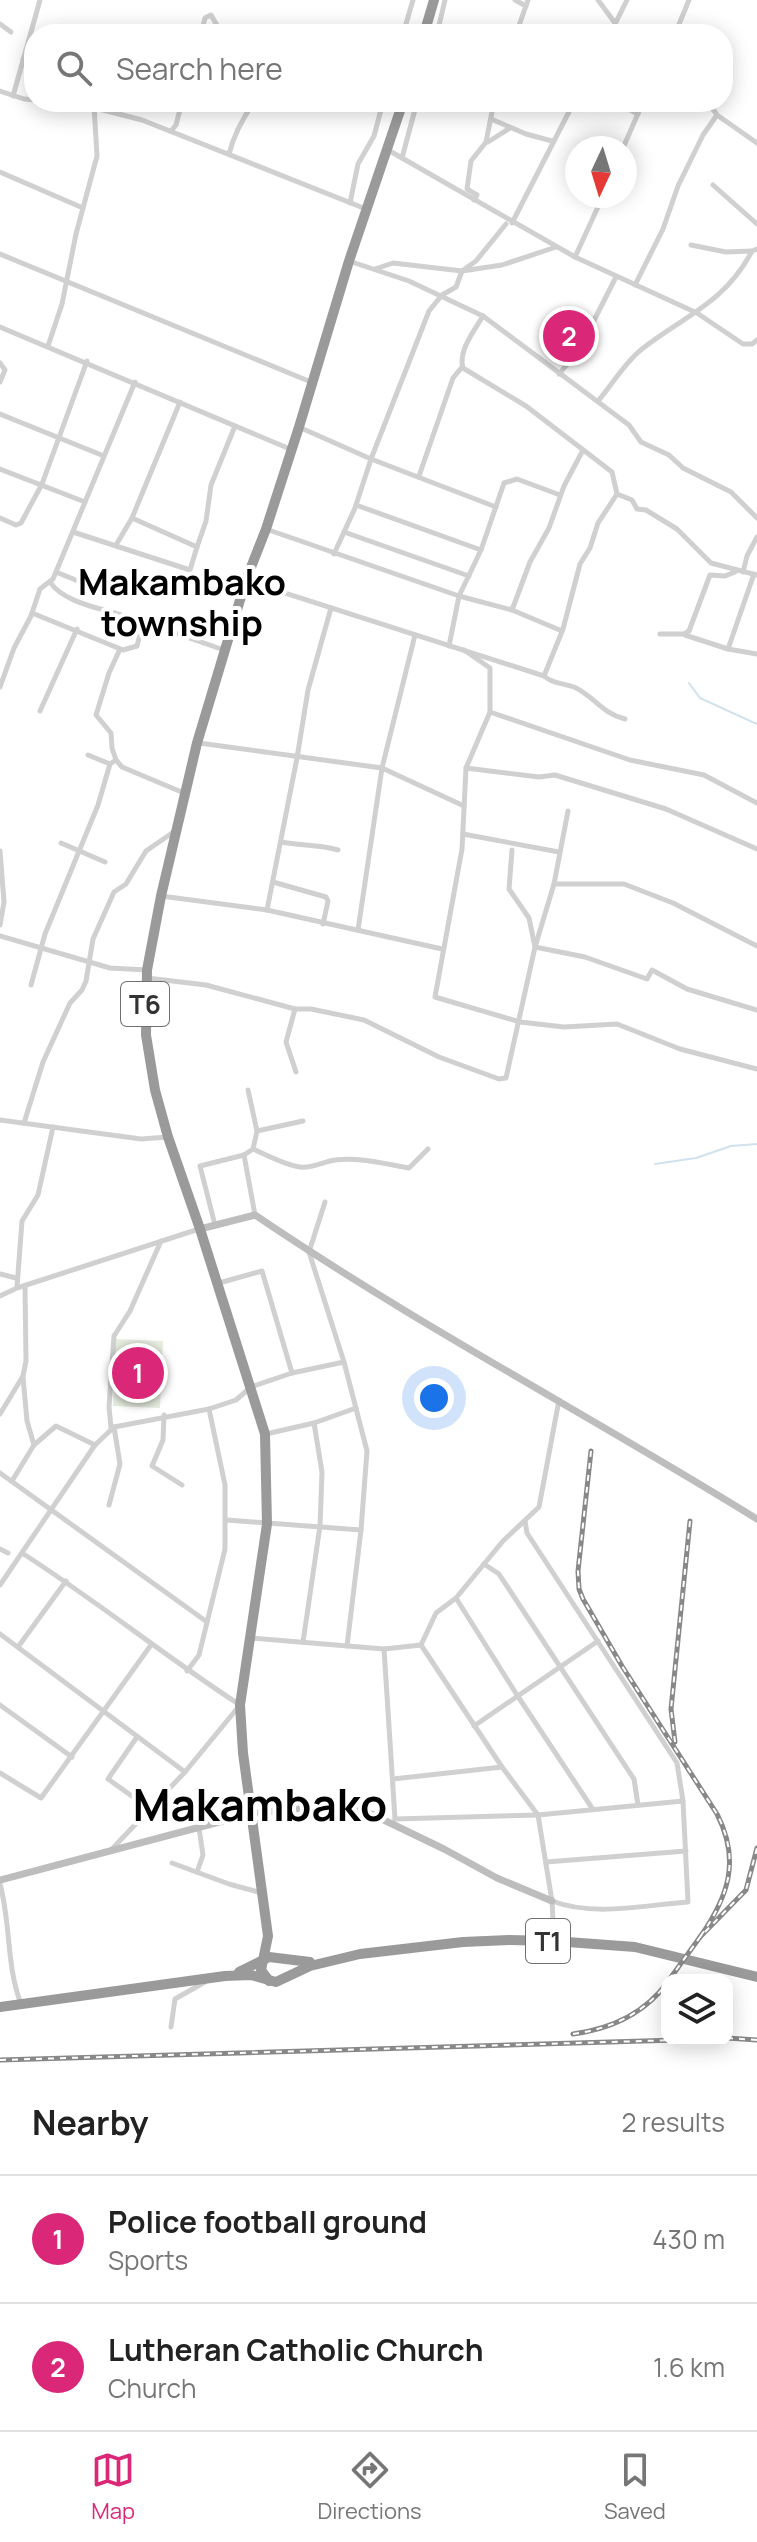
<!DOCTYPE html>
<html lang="en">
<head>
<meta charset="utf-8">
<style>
  body { margin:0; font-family:Manrope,sans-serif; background:#f2f2f2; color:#222 }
  .controls { position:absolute; right:24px; bottom:24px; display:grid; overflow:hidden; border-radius:16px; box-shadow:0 4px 20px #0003 }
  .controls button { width:72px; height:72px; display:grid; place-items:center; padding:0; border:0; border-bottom:2px solid #e0e0e0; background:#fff; color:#222; font:40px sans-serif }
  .compass { position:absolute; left:565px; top:136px; width:72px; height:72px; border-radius:50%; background:#fff; box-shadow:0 4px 20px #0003; rotate:184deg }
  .you { position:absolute; left:434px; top:1398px; width:28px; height:28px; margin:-20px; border:6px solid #fff; border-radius:50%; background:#1a73e8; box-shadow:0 0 0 12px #1a73e833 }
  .badge { display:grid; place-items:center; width:52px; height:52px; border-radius:50%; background:#db2777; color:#fff; font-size:26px; font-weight:700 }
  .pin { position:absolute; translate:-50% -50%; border:4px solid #fff; box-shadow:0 2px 8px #0006 }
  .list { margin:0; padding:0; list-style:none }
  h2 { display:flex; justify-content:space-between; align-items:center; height:104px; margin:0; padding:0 32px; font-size:34px }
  h2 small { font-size:26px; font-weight:400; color:#767676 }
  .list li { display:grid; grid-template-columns:52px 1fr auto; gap:24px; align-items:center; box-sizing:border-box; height:128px; padding:0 32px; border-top:2px solid #e0e0e0 }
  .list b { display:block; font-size:30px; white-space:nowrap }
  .list p { margin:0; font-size:26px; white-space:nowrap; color:#767676 }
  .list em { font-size:26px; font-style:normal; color:#767676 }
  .icon { flex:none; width:44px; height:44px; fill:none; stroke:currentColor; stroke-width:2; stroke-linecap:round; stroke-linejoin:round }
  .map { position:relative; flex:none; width:757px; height:2070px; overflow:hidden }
  .search { position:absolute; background:#fff; box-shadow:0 4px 20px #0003; left:24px; right:24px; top:24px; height:88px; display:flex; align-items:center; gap:20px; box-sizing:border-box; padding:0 28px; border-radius:32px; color:#767676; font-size:30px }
  .sheet { height:360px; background:#fff }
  nav { display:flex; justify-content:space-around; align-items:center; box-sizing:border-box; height:112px; border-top:2px solid #e0e0e0; background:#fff; font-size:22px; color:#767676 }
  nav a { display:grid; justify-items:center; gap:4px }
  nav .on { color:#db2777 }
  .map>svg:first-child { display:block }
  .green { fill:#e6ecdf }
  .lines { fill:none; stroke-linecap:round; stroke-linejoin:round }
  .stream { stroke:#cfe2ee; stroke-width:2 }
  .street { stroke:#d0d0d0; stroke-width:5 }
  .secondary { stroke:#bdbdbd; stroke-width:7 }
  .highway { stroke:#9a9a9a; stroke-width:10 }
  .rail-casing { stroke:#888; stroke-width:5 }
  .rail { stroke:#fff; stroke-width:2; stroke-dasharray:6; stroke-linecap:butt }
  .labels { text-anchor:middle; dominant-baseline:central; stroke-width:8; stroke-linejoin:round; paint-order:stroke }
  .shield { fill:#fff; stroke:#707070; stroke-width:2 }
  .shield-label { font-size:26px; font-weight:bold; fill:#333 }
  .district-label { font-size:36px; font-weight:bold; fill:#000; stroke:#fff }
  .town-label { font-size:44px; font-weight:bold; fill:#000; stroke:#fff }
</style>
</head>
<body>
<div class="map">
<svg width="757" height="2070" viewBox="0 0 757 2070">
  <rect width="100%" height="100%" fill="#fff"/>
  <polygon class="green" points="115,1339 163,1341 160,1408 113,1406"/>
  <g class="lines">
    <g class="stream">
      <polyline points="689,683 700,698 757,724"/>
      <polyline points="655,1164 696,1158 731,1146 757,1144"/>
    </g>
    <g class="street">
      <polyline points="515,0 526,6"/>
      <polyline points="598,0 615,23"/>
      <polyline points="0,24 11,32"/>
      <polyline points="201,34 205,18 211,15 222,34"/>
      <polyline points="403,34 413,0"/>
      <polyline points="437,34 445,0"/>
      <polyline points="516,34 528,0"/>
      <polyline points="610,34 627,0"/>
      <polyline points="675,34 689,0"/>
      <polyline points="23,59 28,62 34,76"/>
      <polyline points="0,91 24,99 34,100"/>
      <polyline points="13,96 40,0"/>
      <polyline points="72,102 142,120 366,209"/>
      <polyline points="615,102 638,114"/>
      <polyline points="708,102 717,115 757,143"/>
      <polyline points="491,119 526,134 552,141"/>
      <polyline points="171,131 176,125 182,102"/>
      <polyline points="488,142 510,128"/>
      <polyline points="623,148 643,102"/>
      <polyline points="388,150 575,257 697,313 743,344 752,344 757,340"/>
      <path d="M229,154C234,134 243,118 254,102"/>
      <polyline points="402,158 417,102"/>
      <polyline points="0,172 83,208"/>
      <polyline points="713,185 757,224"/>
      <polyline points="474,200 477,195 467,189 471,161 486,142 494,102"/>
      <polyline points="350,203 358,164 374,136 383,102"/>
      <polyline points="512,223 574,102"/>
      <polyline points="691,245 726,252 751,251"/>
      <polyline points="0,254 311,382"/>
      <polyline points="575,257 603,196"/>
      <polyline points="349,261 409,281 483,316 629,425 641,442 669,455 683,468 731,492 757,518"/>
      <polyline points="375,269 393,263 462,271 502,265 556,247"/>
      <polyline points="635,285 663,229 678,186 703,135 717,115"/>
      <path d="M483,316C474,331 458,351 463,368L526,406L612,472L617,494L632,500L637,509L646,510L677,529L711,563L757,575"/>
      <polyline points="0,327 290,449"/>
      <polyline points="48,346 62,304 76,234 97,156 94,106"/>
      <polyline points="0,363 5,370 0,382"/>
      <polyline points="559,374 579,350 616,277"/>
      <path d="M598,401C612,385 625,362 642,349C684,316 725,303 752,251L757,249"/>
      <polyline points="180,402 132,518 197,547 206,521 211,485 235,426"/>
      <polyline points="0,414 104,456"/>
      <polyline points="301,428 371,459 496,507"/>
      <polyline points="0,469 85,502"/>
      <polyline points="419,476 453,378 462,367"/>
      <path d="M617,494L598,523L590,548L580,564L563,629L544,676C553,684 563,683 574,687C594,696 601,713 625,719"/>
      <polyline points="356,505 481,550"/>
      <polyline points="0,518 16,525 21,523 42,484 87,361"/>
      <polyline points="266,529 459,596 512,610 562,631"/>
      <polyline points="73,532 190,570 197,547"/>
      <polyline points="344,532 469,576"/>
      <polyline points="116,545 132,518"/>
      <polyline points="334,554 355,508 371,459 429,311 442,295 456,287 462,271 476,261 506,224"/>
      <polyline points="56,572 110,594"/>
      <polyline points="743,572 747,556 757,537"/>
      <polyline points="247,581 544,676"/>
      <path d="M50,582C63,602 99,608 121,615"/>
      <polyline points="512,610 530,562 549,528 564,486 583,450"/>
      <polyline points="32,613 123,650 137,646 142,627 149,624 224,650"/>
      <polyline points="660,634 684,634 689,631 710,575 725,576 735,572"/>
      <polyline points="685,635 728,649 757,654"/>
      <polyline points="449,646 459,596 481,550 504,483 517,479 560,495"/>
      <polyline points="120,649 109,673 96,715 111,733 112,748 116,760 122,767 184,793"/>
      <polyline points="728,649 754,574"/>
      <polyline points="464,650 490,668 490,712 466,768 462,849 435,997 520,1022 564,1027 617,1024 680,1049 757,1069"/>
      <polyline points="0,687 14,648 31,616 40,589 53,579 135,382"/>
      <polyline points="40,711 77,629"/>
      <polyline points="490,712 630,760 704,775 757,803"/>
      <polyline points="199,743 382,768 464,806"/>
      <polyline points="88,755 110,764"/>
      <polyline points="466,768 539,777 555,775 666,809 757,849"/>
      <polyline points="463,834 559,852"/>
      <path d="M281,842C301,846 319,844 338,850"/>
      <polyline points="61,843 105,862"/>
      <polyline points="512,850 509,889 529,918 535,947 585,957 647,979 652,970 687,989 757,1010"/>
      <polyline points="0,851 4,902 0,925"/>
      <polyline points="273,882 326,897 328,901 323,924"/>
      <polyline points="554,884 624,884 673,903 757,946"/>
      <polyline points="161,896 267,910 442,949"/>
      <polyline points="267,910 297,758 308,690 331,608"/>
      <polyline points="358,930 382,768 415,635"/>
      <polyline points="0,936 110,968 147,970"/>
      <polyline points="147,978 206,985 295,1009 286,1042 296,1072"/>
      <polyline points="31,985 45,934 98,805 110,764 116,760"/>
      <polyline points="295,1009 311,1009 364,1020 439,1057 499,1079 506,1078 535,947 554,884 568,811"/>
      <polyline points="0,1120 141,1139 168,1137"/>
      <polyline points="24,1123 43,1062 70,1003 82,990 86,981 93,939 114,892 126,884 146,851 175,831"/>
      <polyline points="257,1131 303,1121"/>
      <path d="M253,1149C267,1155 285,1165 300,1167C312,1169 322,1162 335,1160C360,1157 385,1164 409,1168L428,1149"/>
      <polyline points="244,1155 255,1215"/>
      <polyline points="325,1202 309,1252 344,1362 367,1451 361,1530 347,1646"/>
      <polyline points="215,1225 200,1166 244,1155 253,1149 257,1131 248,1090"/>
      <polyline points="0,1274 16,1278"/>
      <polyline points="219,1283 262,1271 292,1373"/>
      <polyline points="17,1287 22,1221 38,1195 53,1127"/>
      <polyline points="0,1296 17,1288 199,1229"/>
      <polyline points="0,1414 23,1376 26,1361 25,1286"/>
      <polyline points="164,1415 163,1440 152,1466 182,1485"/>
      <polyline points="111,1428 109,1407 114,1336 130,1311 161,1241"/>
      <polyline points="266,1434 314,1423 356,1408"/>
      <polyline points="34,1445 56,1426 95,1445"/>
      <polyline points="0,1473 207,1622"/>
      <polyline points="12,1481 34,1445 27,1421 23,1377"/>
      <polyline points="109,1505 120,1464 114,1427"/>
      <polyline points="227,1520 361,1530"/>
      <path d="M525,1521L527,1533L677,1763L683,1801L688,1902C644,1905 594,1917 552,1901"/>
      <polyline points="0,1549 8,1553"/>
      <path d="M22,1553C97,1601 166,1657 240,1705L185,1772L112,1849"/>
      <polyline points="484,1564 499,1574 634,1779 638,1805"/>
      <polyline points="0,1585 95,1445 114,1427 209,1409 236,1400 251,1387 292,1373 344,1362"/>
      <polyline points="456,1598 517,1695 592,1808"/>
      <polyline points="0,1634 185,1772"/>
      <polyline points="251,1638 384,1649 421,1645"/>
      <polyline points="303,1642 320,1526 322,1472 314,1423"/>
      <polyline points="421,1645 502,1767 538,1815 552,1901 554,1940"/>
      <polyline points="421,1645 436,1613 456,1598 503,1541 539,1507 559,1400"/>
      <polyline points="18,1647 66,1581"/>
      <polyline points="384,1649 395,1819"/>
      <polyline points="187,1671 199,1655 225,1549 225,1485 209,1409"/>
      <polyline points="0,1705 72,1757"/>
      <polyline points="474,1726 598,1641"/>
      <polyline points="137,1737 108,1779 150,1809"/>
      <polyline points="0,1773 41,1798 151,1645"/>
      <polyline points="393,1779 502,1767"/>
      <polyline points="395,1819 538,1815 683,1801"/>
      <polyline points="546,1862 686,1851"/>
      <polyline points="172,1863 229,1884 262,1893"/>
      <polyline points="197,1872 203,1855 199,1828"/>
      <path d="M0,1884C11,1924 6,1965 21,2004"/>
      <polyline points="171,2027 175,1999 205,1982"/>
    </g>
    <g class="secondary">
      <path d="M200,1229L255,1215C417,1325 591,1416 757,1519"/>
      <polyline points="0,1880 253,1813 327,1806 361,1809 444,1849 497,1878 552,1901"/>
    </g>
    <g class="highway">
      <polyline points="424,34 434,0"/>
      <polyline points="239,1972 269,1957 310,1962"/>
      <polyline points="269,1981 261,1970 268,1936 243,1753 240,1705 267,1524 265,1434 200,1229 168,1137 155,1090 146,1035 147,970 161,896 197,743 246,580 266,529 299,427 349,261 403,102"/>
      <polyline points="0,2007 225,1976 251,1975 276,1982 310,1966 360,1954 463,1942 509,1940 554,1941 635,1947 757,1977"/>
    </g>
    <defs>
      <g id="rail">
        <path d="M591,1451L578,1571L579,1589L583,1599L622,1666L717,1814C741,1861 728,1897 700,1937"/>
        <polyline points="675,1742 671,1709 690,1521"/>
        <polyline points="669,1980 700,1937 746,1890 757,1848"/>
        <path d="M573,2034C610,2029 644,2014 667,1983"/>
        <polyline points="727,2038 757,2040"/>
        <polyline points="0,2060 677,2040"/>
      </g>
    </defs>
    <use href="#rail" class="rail-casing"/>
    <use href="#rail" class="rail"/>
  </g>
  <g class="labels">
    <g class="shield">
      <rect x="121" y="982" width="48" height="44" rx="6"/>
      <rect x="526" y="1919" width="44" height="44" rx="6"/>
    </g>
    <g class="shield-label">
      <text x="145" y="1004">T6</text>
      <text x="548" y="1941">T1</text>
    </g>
    <g class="district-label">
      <text x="182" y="581">Makambako<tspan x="182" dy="41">township</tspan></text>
    </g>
    <g class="town-label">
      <text x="260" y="1804">Makambako</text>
    </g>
  </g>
</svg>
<div class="controls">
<button><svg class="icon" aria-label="layers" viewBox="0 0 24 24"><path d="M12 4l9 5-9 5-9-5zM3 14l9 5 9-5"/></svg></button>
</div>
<svg class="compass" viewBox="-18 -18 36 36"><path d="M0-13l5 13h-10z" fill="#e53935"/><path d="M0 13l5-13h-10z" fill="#767676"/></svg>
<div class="you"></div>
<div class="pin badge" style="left:138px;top:1373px">1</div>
<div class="pin badge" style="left:569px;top:336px">2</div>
<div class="search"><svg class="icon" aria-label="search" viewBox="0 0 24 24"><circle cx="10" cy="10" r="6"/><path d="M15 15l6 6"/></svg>Search here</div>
</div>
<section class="sheet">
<h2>Nearby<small>2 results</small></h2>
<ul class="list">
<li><span class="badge">1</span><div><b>Police football ground</b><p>Sports</p></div><em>430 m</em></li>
<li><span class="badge">2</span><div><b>Lutheran Catholic Church</b><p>Church</p></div><em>1.6 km</em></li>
</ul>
</section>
<nav>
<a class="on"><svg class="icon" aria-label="map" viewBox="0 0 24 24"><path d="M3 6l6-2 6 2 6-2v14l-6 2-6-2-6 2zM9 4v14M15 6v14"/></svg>Map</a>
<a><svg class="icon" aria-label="directions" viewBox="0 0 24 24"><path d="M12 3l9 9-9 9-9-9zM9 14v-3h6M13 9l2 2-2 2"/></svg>Directions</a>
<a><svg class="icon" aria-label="saved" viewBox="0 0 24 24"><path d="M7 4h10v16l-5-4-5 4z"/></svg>Saved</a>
</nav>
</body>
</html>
